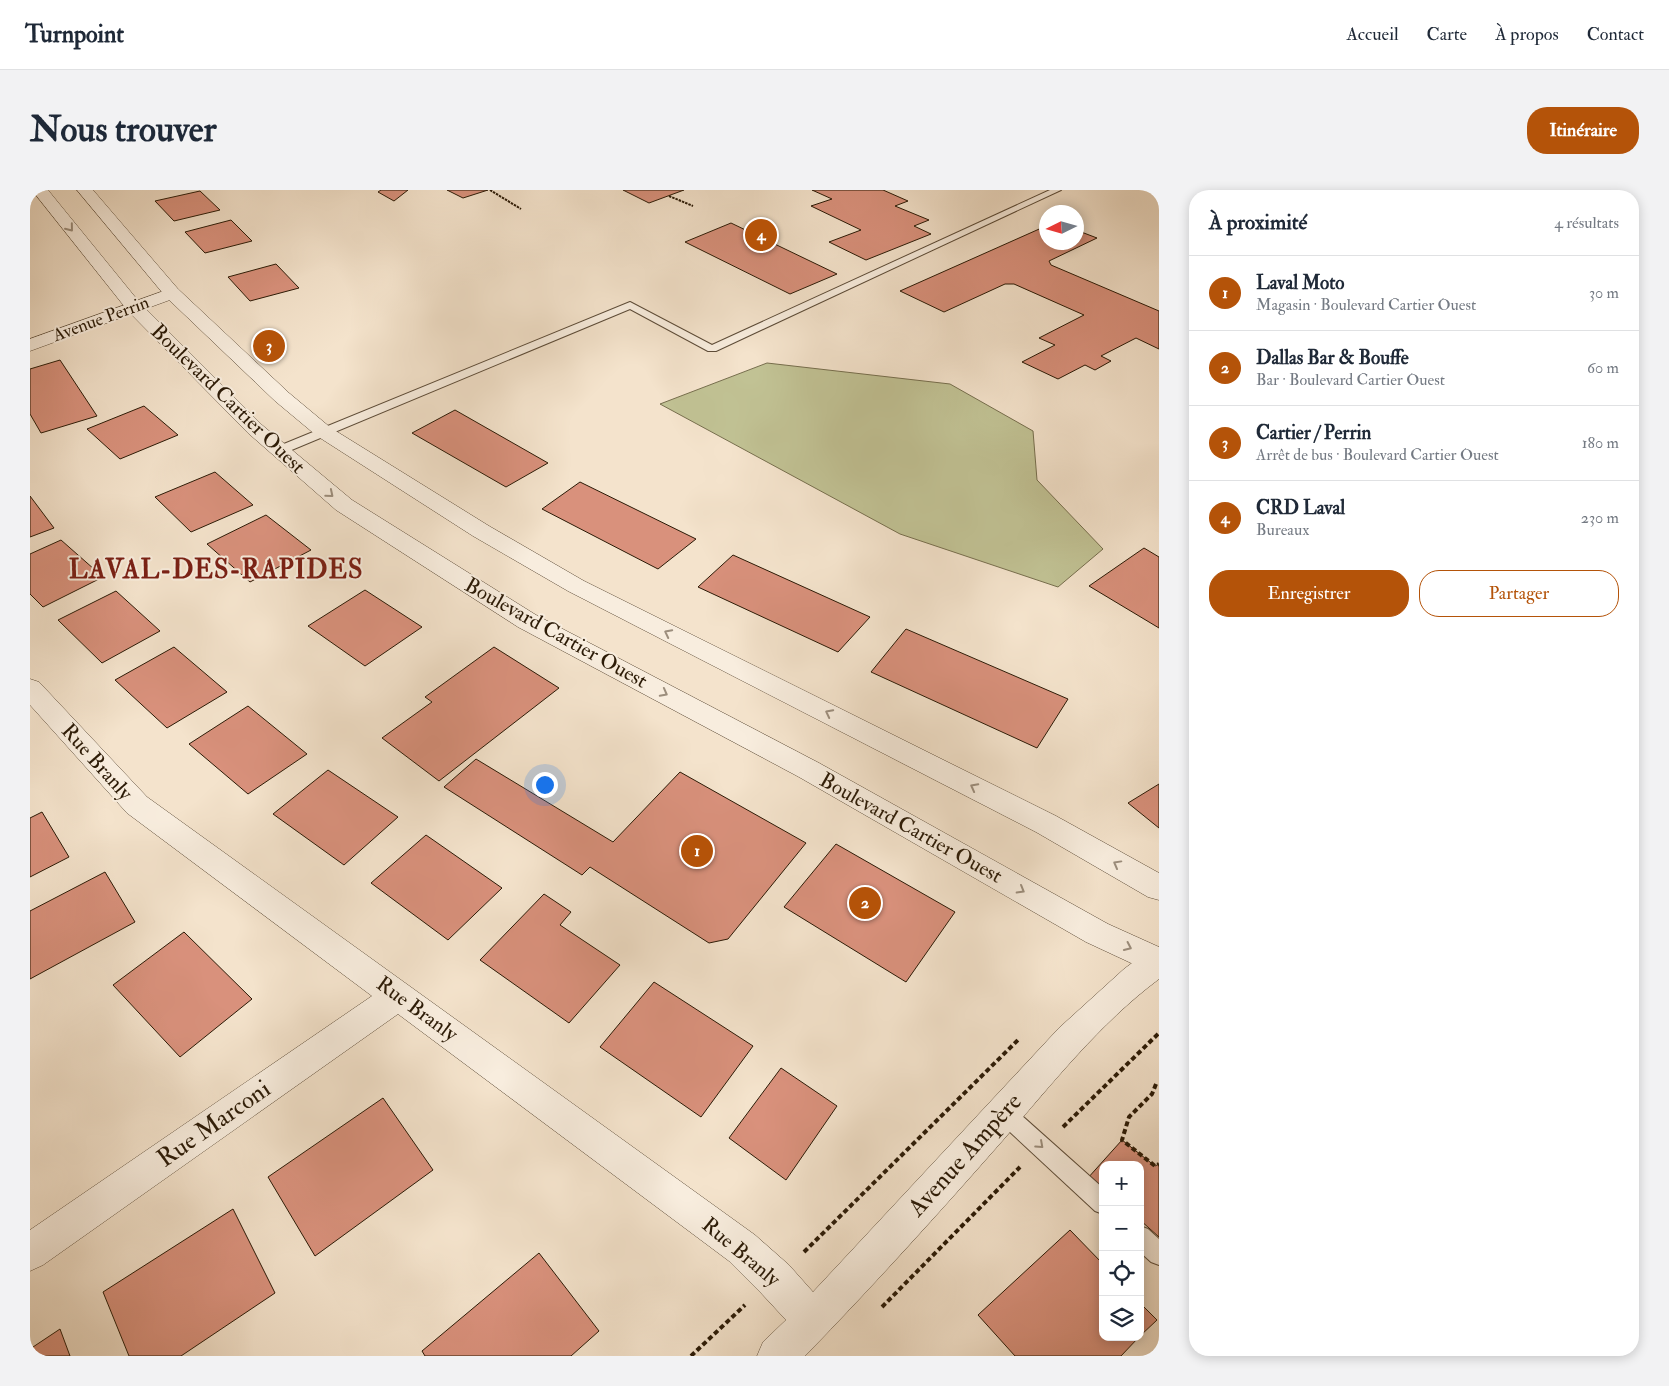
<!DOCTYPE html>
<html lang="fr">
<head>
<meta charset="utf-8">
<style>
  body { margin:0; font-family:"IM FELL Double Pica",serif; background:#f2f2f3; color:#1f2937 }
  .controls { position:absolute; right:15px; bottom:15px; display:grid; overflow:hidden; border-radius:10px; box-shadow:0 2px 12px #0003 }
  .controls button { width:45px; height:45px; display:grid; place-items:center; padding:0; border:0; border-bottom:1px solid #e0e1e3; background:#fff; color:#1f2937; font:25px sans-serif }
  .compass { position:absolute; left:1009px; top:15px; width:45px; height:45px; border-radius:50%; background:#fff; box-shadow:0 2px 12px #0003; rotate:265deg }
  .you { position:absolute; left:514px; top:594px; width:18px; height:18px; margin:-12px; border:4px solid #fff; border-radius:50%; background:#1a73e8; box-shadow:0 0 0 8px #1a73e833 }
  .badge { display:grid; place-items:center; width:32px; height:32px; border-radius:50%; background:#b45309; color:#fff; font-size:16px; font-weight:700 }
  .pin { position:absolute; translate:-50% -50%; border:2px solid #fff; box-shadow:0 1px 5px #0006 }
  .list { margin:0; padding:0; list-style:none }
  h2 { display:flex; justify-content:space-between; align-items:center; height:65px; margin:0; padding:0 20px; font-size:21px }
  h2 small { font-size:16px; font-weight:400; color:#747a83 }
  .list li { display:grid; grid-template-columns:32px 1fr auto; gap:15px; align-items:center; box-sizing:border-box; height:75px; padding:0 20px; border-top:1px solid #e0e1e3 }
  .list b { display:block; font-size:19px; white-space:nowrap }
  .list p { margin:0; font-size:16px; white-space:nowrap; color:#747a83 }
  .list em { font-size:16px; font-style:normal; color:#747a83 }
  .actions { display:flex; gap:10px; padding:15px 20px }
  .actions a { flex:1; padding:11px 0; border:1px solid #b45309; border-radius:20px; text-align:center; font-size:18px; color:#b45309 }
  .actions .main { background:#b45309; color:#fff }
  .icon { flex:none; width:28px; height:28px; fill:none; stroke:currentColor; stroke-width:2; stroke-linecap:round; stroke-linejoin:round }
  .map { position:relative; flex:none; width:1129px; height:1166px; overflow:hidden; border-radius:20px }
  header { display:flex; align-items:center; gap:30px; box-sizing:border-box; height:70px; padding:0 25px; background:#fff; border-bottom:1px solid #e0e1e3 }
  header strong { font-size:24px }
  nav { display:flex; gap:28px; margin-inline-start:auto; font-size:18px }
  .intro { display:flex; align-items:center; justify-content:space-between; box-sizing:border-box; height:120px; padding:0 30px }
  h1 { margin:0; font-size:35px }
  .button { padding:12px 22px; border-radius:20px; background:#b45309; color:#fff; font-size:18px; font-weight:700 }
  main { display:flex; gap:30px; padding:0 30px }
  aside { flex:1; background:#fff; border-radius:20px; box-shadow:0 2px 12px #0003 }
  .map>svg:first-child { display:block }
  .green { fill:#c1c294; stroke:#766e4d }
  .building { fill:#d9917c; stroke:#2b1a06 }
  .lines { fill:none; stroke-linecap:round; stroke-linejoin:round }
  .service-casing { stroke:#5d4c38; stroke-width:2 }
  .minor-casing { stroke:#5d4c38; stroke-width:1 }
  .tertiary-casing { stroke:#5d4c38; stroke-width:1 }
  .path-far1 { stroke:#2b1a06; stroke-width:2; stroke-dasharray:2.5 1; stroke-linecap:butt }
  .path { stroke:#2b1a06; stroke-width:4; stroke-dasharray:5 3; stroke-linecap:butt }
  .service { fill:#f8edde; fill-rule:evenodd }
  .minor { fill:#f8edde; fill-rule:evenodd }
  .tertiary { fill:#f8edde; fill-rule:evenodd }
  .oneway { stroke:#9c8e7d }
  .labels { text-anchor:middle; dominant-baseline:central; stroke-width:4; stroke-linejoin:round; paint-order:stroke }
  .far-street-label { font-size:18px; fill:#2b1a06; stroke:#f8edde }
  .street-label { font-size:21px; fill:#2b1a06; stroke:#f8edde }
  .near-street-label { font-size:25px; fill:#2b1a06; stroke:#f8edde }
  .district-label { font-size:26px; font-weight:bold; letter-spacing:1px; fill:#7a1f14; stroke:#f8edde }
</style>
</head>
<body>
<header>
<strong>Turnpoint</strong>
<nav><a>Accueil</a><a>Carte</a><a>À propos</a><a>Contact</a></nav>
</header>
<div class="intro"><h1>Nous trouver</h1><a class="button">Itinéraire</a></div>
<main>
<div class="map">
<svg width="1129" height="1166" viewBox="0 0 1129 1166">
  <rect width="100%" height="100%" fill="#f4e3cc"/>
  <filter id="stains"><feTurbulence type="fractalNoise" baseFrequency=".004" numOctaves="4"/><feColorMatrix values="0 0 0 0 .2 0 0 0 0 .09 0 0 0 0 .02 0 0 0 .5 -.17"/></filter>
  <radialGradient id="worn" r=".72"><stop offset=".6" stop-color="#630" stop-opacity="0"/><stop offset="1" stop-color="#630" stop-opacity=".3"/></radialGradient>
  <polygon class="green" points="737,173 920,194 1003,241 1007,290 1073,359 1028,397 870,344 630,214"/>
  <g class="building">
    <polygon points="351,0 378,0 364,11 348,2"/>
    <polygon points="417,0 458,0 433,8"/>
    <polygon points="593,0 654,0 619,13"/>
    <polygon points="782,0 853,0 878,11 865,16 899,30 884,36 901,44 836,70 799,52 831,40 781,16 802,9"/>
    <polygon points="170,1 190,20 144,31 125,11"/>
    <polygon points="201,30 222,51 175,63 155,42"/>
    <polygon points="701,33 807,84 760,104 655,52"/>
    <polygon points="1016,36 1016,52 1046,52 1046,40 1067,48 1019,71 1021,75 1129,121 1129,159 1106,148 1071,166 1081,171 1065,180 1055,175 1028,189 992,172 1025,155 1009,148 1054,125 984,94 975,94 914,122 870,101"/>
    <polygon points="246,74 269,98 220,111 198,87"/>
    <polygon points="30,170 67,226 11,243 0,224 0,179"/>
    <polygon points="114,216 148,245 90,269 57,239"/>
    <polygon points="425,220 518,273 476,297 382,243"/>
    <polygon points="185,282 223,315 161,342 125,307"/>
    <polygon points="550,292 666,349 628,379 512,319"/>
    <polygon points="0,306 24,338 0,347"/>
    <polygon points="236,325 281,360 220,392 177,354"/>
    <polygon points="31,350 73,387 13,417 0,404 0,364"/>
    <polygon points="1114,358 1129,367 1129,438 1059,396"/>
    <polygon points="703,365 840,427 808,462 668,397"/>
    <polygon points="335,400 392,437 335,476 278,436"/>
    <polygon points="86,401 130,441 72,473 28,430"/>
    <polygon points="876,439 1038,509 1007,558 841,482"/>
    <polygon points="144,457 197,502 137,538 85,490"/>
    <polygon points="464,457 529,498 409,591 352,548 402,512 395,507"/>
    <polygon points="218,516 277,564 218,604 159,554"/>
    <polygon points="446,569 583,652 650,582 776,653 698,749 679,753 560,677 552,685 414,597"/>
    <polygon points="298,580 368,627 314,675 243,624"/>
    <polygon points="1129,594 1129,638 1098,613"/>
    <polygon points="12,622 39,667 0,687 0,628"/>
    <polygon points="396,645 472,698 418,750 341,693"/>
    <polygon points="806,654 925,722 876,792 754,717"/>
    <polygon points="75,682 105,732 0,789 0,721"/>
    <polygon points="514,704 541,722 530,735 590,775 539,833 450,770"/>
    <polygon points="154,742 222,809 150,867 83,795"/>
    <polygon points="624,792 723,856 671,927 570,857"/>
    <polygon points="751,878 807,916 756,990 699,948"/>
    <polygon points="353,908 403,980 285,1066 238,987"/>
    <polygon points="1092,950 1125,976 1129,974 1129,1047 1110,1030 1110,975 1073,975 1073,1000 1057,989"/>
    <polygon points="203,1019 245,1103 151,1166 99,1166 73,1102"/>
    <polygon points="1040,1040 1073,1074 1073,1147 1109,1147 1091,1166 985,1166 948,1125"/>
    <polygon points="509,1063 569,1141 541,1166 395,1166 392,1161"/>
    <polygon points="1110,1113 1127,1130 1110,1146"/>
    <polygon points="30,1139 40,1166 0,1166 0,1159"/>
  </g>
  <g class="lines">
    <defs>
      <g id="service">
        <polygon points="1020,0 1031,0 686,161 678,161 600,119 252,264 244,264 242,261 244,258 600,112 682,155"/>
        <polygon points="974,913 981,916 1073,998 1073,1024 1065,1021 967,930 964,923 967,916"/>
        <polygon points="1110,1036 1118,1039 1129,1049 1129,1075 1121,1072 1110,1062"/>
      </g>
      <g id="minor">
        <polygon points="142,98 148,99 151,103 148,107 0,161 0,149"/>
        <path d="M0,489L9,492L117,607L725,1045L759,1075L783,1102L1029,838L1094,779L1118,761L1129,757V789C1069,834 1023,893 974,949C909,1023 843,1096 775,1166H727L733,1152L756,1130L731,1103L699,1071L368,824L13,1075L0,1081V1040L342,806L97,623L0,515Z"/>
      </g>
      <g id="tertiary">
        <polygon points="2,0 18,0 110,113 232,235 322,310 506,425 789,573 1078,734 1129,757 1129,786 1056,752 769,587 488,437 306,320 218,243 98,121"/>
        <polygon points="47,0 63,0 148,99 259,203 301,238 459,336 554,391 1026,626 1129,683 1129,710 1118,707 1006,642 538,401 443,346 287,246 245,211 136,107"/>
      </g>
    </defs>
    <use href="#service" class="service-casing"/>
    <use href="#minor" class="minor-casing"/>
    <use href="#tertiary" class="tertiary-casing"/>
    <g class="path-far1">
      <polyline points="460,0 491,19"/>
      <polyline points="639,6 663,16"/>
    </g>
    <g class="path">
      <polyline points="1126,894 1122,904 1099,927 1092,950 1125,976 1129,974"/>
      <polyline points="1033,937 1129,843"/>
      <polyline points="774,1062 988,850"/>
      <polyline points="852,1117 990,977"/>
      <polyline points="661,1166 715,1115"/>
    </g>
    <use href="#service" class="service"/>
    <use href="#minor" class="minor"/>
    <use href="#tertiary" class="tertiary"/>
  </g>
  <defs><path id="oneway-chevron" d="M-2-3.5L2.5 0L-2 3.5" fill="none" stroke-width="1.6" stroke-linecap="round" stroke-linejoin="round" transform="scale(1.25)"/></defs>
  <g class="oneway">
    <use href="#oneway-chevron" transform="translate(40 38) rotate(51)"/>
    <use href="#oneway-chevron" transform="translate(300 304) rotate(40)"/>
    <use href="#oneway-chevron" transform="translate(638 443) rotate(-153)"/>
    <use href="#oneway-chevron" transform="translate(634 503) rotate(28)"/>
    <use href="#oneway-chevron" transform="translate(799 523) rotate(-153)"/>
    <use href="#oneway-chevron" transform="translate(944 597) rotate(-152)"/>
    <use href="#oneway-chevron" transform="translate(1087 674) rotate(-151)"/>
    <use href="#oneway-chevron" transform="translate(991 700) rotate(30)"/>
    <use href="#oneway-chevron" transform="translate(1098 757) rotate(25)"/>
    <use href="#oneway-chevron" transform="translate(1010 955) rotate(42)"/>
  </g>
  <g class="labels">
    <g class="far-street-label">
      <text transform="translate(71 129) rotate(-20)">Avenue Perrin</text>
    </g>
    <g class="street-label">
      <text transform="translate(198 209) rotate(44)">Boulevard Cartier Ouest</text>
      <text transform="translate(526 443) rotate(29)">Boulevard Cartier Ouest</text>
      <text transform="translate(67 572) rotate(48)">Rue Branly</text>
      <text transform="translate(881 638) rotate(29)">Boulevard Cartier Ouest</text>
      <text transform="translate(387 819) rotate(36)">Rue Branly</text>
      <text transform="translate(711 1062) rotate(40)">Rue Branly</text>
    </g>
    <g class="near-street-label">
      <text transform="translate(184 934) rotate(-35)">Rue Marconi</text>
      <text transform="translate(935 965) rotate(-48)">Avenue Ampère</text>
    </g>
    <g class="district-label">
      <text x="186" y="380">LAVAL-DES-RAPIDES</text>
    </g>
  </g>
  <rect width="100%" height="100%" filter="url(#stains)"/>
  <rect width="100%" height="100%" fill="url(#worn)"/>
</svg>
<div class="controls">
<button>+</button>
<button>−</button>
<button><svg class="icon" aria-label="locate" viewBox="0 0 24 24"><circle cx="12" cy="12" r="6"/><path d="M12 2v4M12 18v4M2 12h4M18 12h4"/></svg></button>
<button><svg class="icon" aria-label="layers" viewBox="0 0 24 24"><path d="M12 4l9 5-9 5-9-5zM3 14l9 5 9-5"/></svg></button>
</div>
<svg class="compass" viewBox="-18 -18 36 36"><path d="M0-13l5 13h-10z" fill="#e53935"/><path d="M0 13l5-13h-10z" fill="#747a83"/></svg>
<div class="you"></div>
<div class="pin badge" style="left:667px;top:661px">1</div>
<div class="pin badge" style="left:835px;top:713px">2</div>
<div class="pin badge" style="left:239px;top:156px">3</div>
<div class="pin badge" style="left:731px;top:45px">4</div>
</div>
<aside>
<h2>À proximité<small>4 résultats</small></h2>
<ul class="list">
<li><span class="badge">1</span><div><b>Laval Moto</b><p>Magasin · Boulevard Cartier Ouest</p></div><em>30 m</em></li>
<li><span class="badge">2</span><div><b>Dallas Bar &amp; Bouffe</b><p>Bar · Boulevard Cartier Ouest</p></div><em>60 m</em></li>
<li><span class="badge">3</span><div><b>Cartier / Perrin</b><p>Arrêt de bus · Boulevard Cartier Ouest</p></div><em>180 m</em></li>
<li><span class="badge">4</span><div><b>CRD Laval</b><p>Bureaux</p></div><em>230 m</em></li>
</ul>
<div class="actions"><a class="main">Enregistrer</a><a>Partager</a></div>
</aside>
</main>
</body>
</html>
